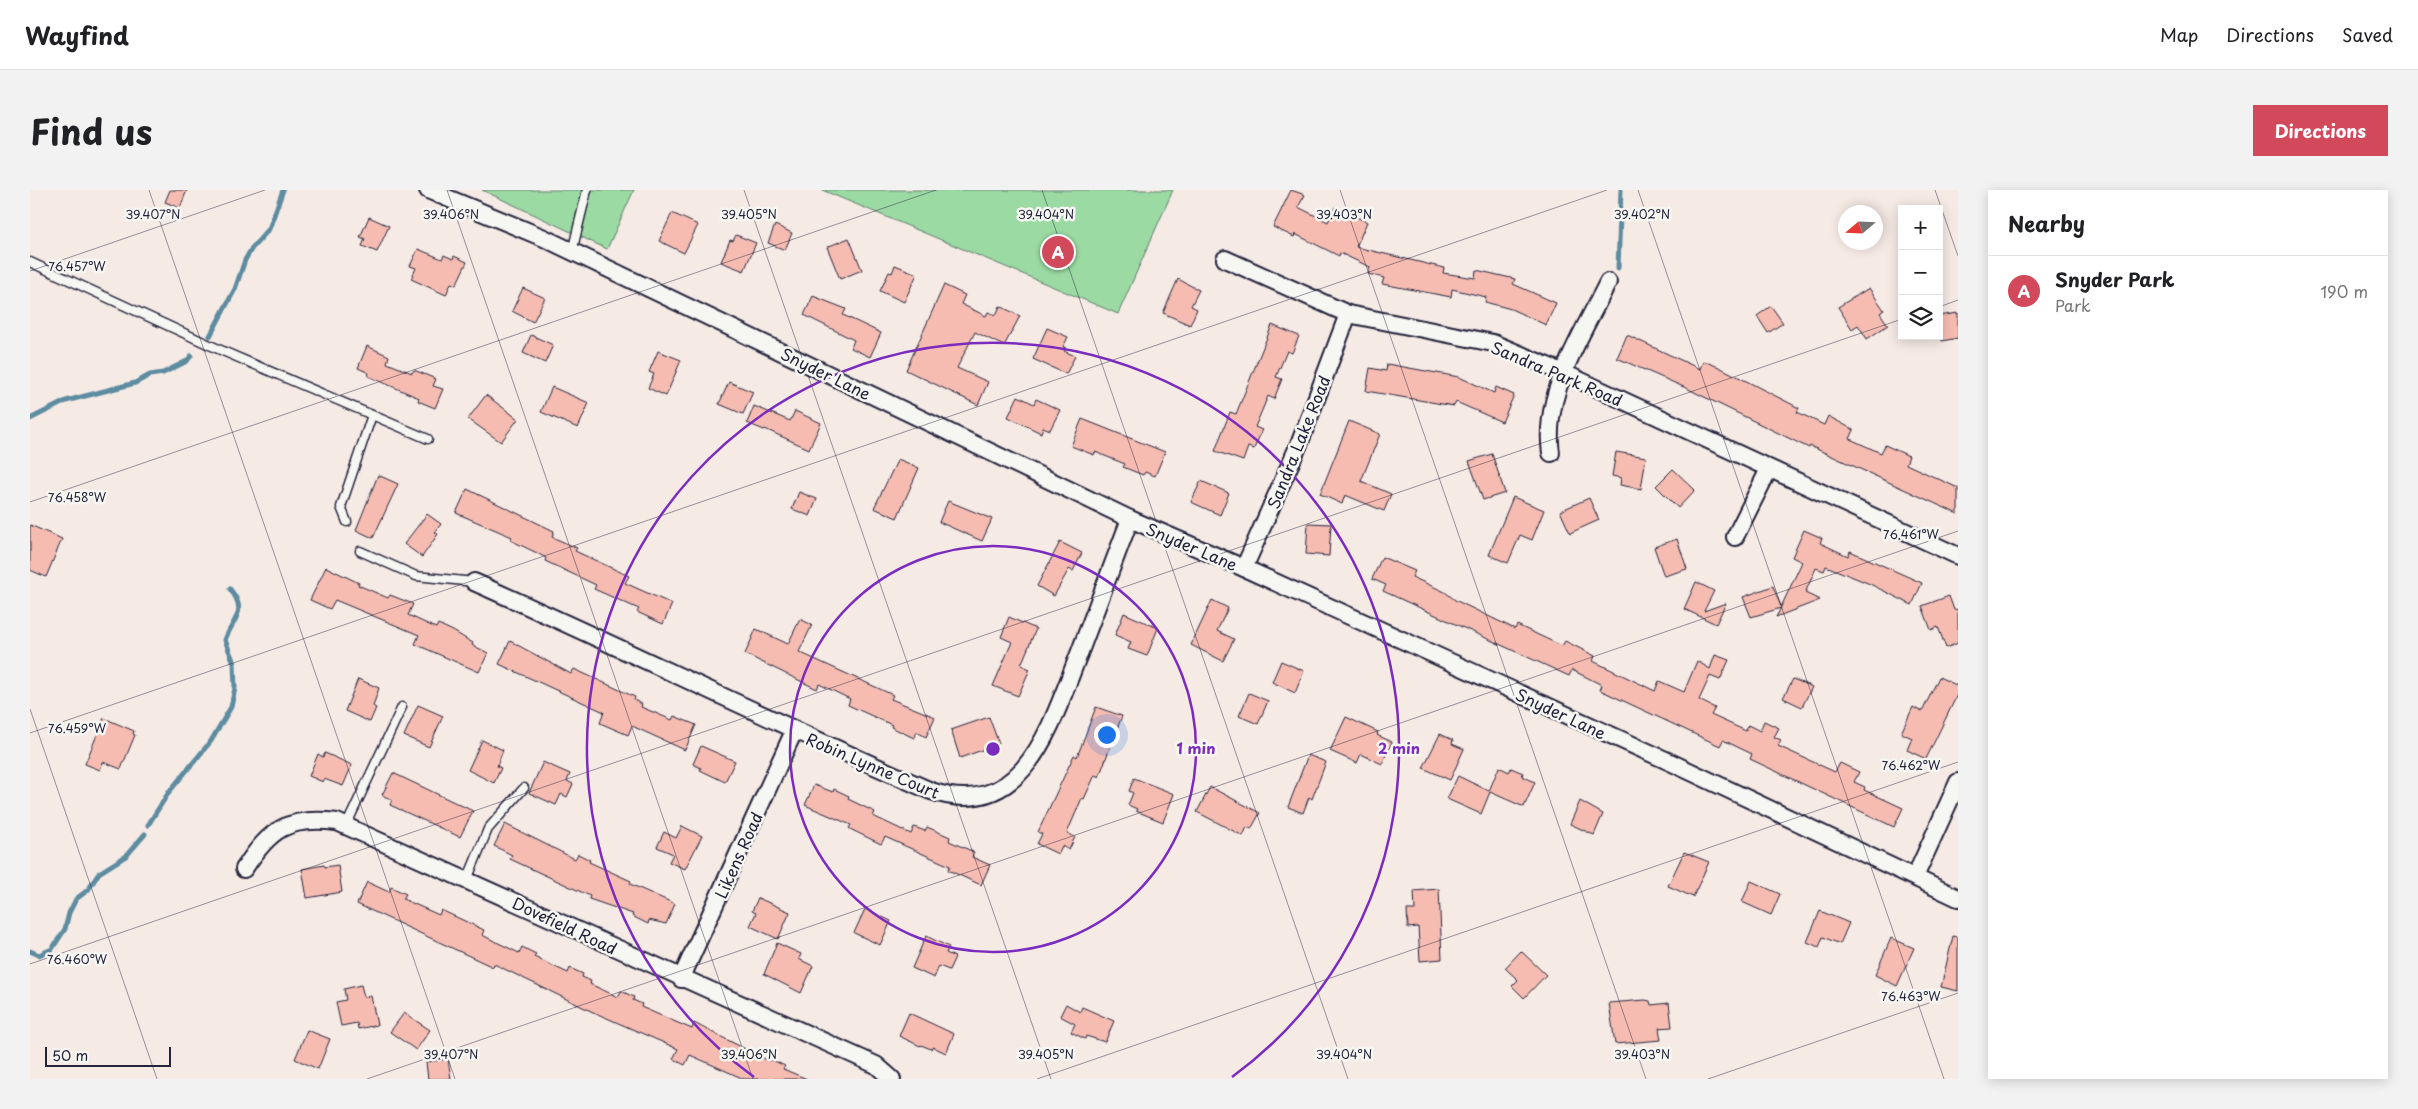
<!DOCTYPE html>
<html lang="en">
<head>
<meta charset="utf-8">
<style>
  body { margin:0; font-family:"Playpen Sans",sans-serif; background:#f2f2f2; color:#202124 }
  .controls { position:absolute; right:15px; top:15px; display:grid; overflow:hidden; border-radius:0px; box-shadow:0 2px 12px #0003 }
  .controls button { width:45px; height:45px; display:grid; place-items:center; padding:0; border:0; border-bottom:1px solid #e0e0e0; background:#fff; color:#202124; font:25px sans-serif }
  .compass { position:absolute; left:1808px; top:15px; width:45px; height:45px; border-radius:50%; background:#fff; box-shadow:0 2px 12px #0003; rotate:251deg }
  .scale { position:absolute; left:15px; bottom:12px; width:126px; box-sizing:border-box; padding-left:5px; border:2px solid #22223b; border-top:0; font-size:14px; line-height:18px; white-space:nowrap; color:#22223b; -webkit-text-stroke:4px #f6f6f2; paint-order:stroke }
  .you { position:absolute; left:1076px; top:544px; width:18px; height:18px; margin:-12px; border:4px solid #fff; border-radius:50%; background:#1a73e8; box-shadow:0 0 0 8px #1a73e833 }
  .badge { display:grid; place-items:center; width:32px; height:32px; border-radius:50%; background:#d1495b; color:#fff; font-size:16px; font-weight:700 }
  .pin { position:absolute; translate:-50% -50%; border:2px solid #fff; box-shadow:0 1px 5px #0006 }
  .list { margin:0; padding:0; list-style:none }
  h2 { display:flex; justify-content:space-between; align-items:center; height:65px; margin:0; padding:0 20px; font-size:21px }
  h2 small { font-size:16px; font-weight:400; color:#757577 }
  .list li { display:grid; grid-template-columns:32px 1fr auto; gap:15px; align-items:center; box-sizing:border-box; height:70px; padding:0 20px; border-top:1px solid #e0e0e0 }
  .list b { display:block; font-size:19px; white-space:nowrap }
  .list p { margin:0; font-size:16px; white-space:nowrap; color:#757577 }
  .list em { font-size:16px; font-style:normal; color:#757577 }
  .icon { flex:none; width:28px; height:28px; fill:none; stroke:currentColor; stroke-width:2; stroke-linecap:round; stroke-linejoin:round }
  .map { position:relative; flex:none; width:1928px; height:889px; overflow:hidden; border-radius:0px }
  header { display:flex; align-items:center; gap:30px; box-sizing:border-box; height:70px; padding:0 25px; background:#fff; border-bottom:1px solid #e0e0e0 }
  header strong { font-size:24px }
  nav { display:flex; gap:28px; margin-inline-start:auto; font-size:18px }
  .intro { display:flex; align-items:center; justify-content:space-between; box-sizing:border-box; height:120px; padding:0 30px }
  h1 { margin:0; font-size:35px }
  .button { padding:12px 22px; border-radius:0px; background:#d1495b; color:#fff; font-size:18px; font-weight:700 }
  main { display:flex; gap:30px; padding:0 30px }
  aside { flex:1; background:#fff; border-radius:0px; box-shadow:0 2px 12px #0003 }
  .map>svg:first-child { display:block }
  .green { fill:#9bdaa3; stroke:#5e7e6f }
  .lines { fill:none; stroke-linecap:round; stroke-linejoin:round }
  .stream { stroke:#5d8ca0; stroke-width:5 }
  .building { fill:#f7bcb1; stroke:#22223b }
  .service-casing { stroke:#22223b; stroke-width:11 }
  .minor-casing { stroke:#22223b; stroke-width:20 }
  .service { stroke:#f6f6f2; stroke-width:8 }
  .minor { stroke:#f6f6f2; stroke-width:16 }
  .ticks { fill:none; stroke:#22223b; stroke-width:1; stroke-opacity:0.45 }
  .ring { fill:none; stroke:#7b2cbf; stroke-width:2.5 }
  .labels { text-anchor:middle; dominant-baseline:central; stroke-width:5; stroke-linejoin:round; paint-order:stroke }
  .street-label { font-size:16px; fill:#22223b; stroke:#f6f6f2 }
  .ticks-label { font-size:12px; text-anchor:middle; fill:#22223b; stroke:#f6f6f2; stroke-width:5; stroke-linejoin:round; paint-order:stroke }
  .centre { fill:#7b2cbf; stroke:#f6f6f2; stroke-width:2.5 }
  .ring-label { font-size:15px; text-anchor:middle; font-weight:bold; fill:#7b2cbf; stroke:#f6f6f2; stroke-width:5; stroke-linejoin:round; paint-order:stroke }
</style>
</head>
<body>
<header>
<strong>Wayfind</strong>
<nav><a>Map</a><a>Directions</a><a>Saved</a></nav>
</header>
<div class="intro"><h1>Find us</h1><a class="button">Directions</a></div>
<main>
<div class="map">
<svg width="1928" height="889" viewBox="0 0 1928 889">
  <rect width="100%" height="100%" fill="#f6eae5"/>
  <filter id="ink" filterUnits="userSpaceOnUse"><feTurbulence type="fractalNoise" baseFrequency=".02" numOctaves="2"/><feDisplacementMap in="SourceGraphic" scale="10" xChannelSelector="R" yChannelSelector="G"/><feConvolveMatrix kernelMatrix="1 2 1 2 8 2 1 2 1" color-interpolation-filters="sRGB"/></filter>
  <g filter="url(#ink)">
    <g class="green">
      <polygon points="452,0 604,0 577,59"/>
      <polygon points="792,0 1143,0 1088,124"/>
    </g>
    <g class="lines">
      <g class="stream">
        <polyline points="1588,78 1591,0"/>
        <polyline points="180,146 205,99 215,70 222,58 239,39 253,0"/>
        <polyline points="0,229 36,211 105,193 120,185 133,183 157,171 161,166"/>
        <path d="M118,635L139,602L181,551L201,517L205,498L204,473L195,450C204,427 218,422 200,399"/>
        <polyline points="0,761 9,765 22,759 35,739 39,723 46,709 58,700 69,683 96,666 115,644"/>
      </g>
    </g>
    <g class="building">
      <polygon points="140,0 157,0 150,18 135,12"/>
      <polygon points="1261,0 1275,5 1268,17 1298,32 1305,17 1337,32 1326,57 1414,78 1413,83 1445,88 1446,80 1485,89 1483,94 1526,113 1516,135 1481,119 1455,112 1456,107 1422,99 1421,107 1352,94 1354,88 1338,84 1340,77 1310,63 1309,66 1265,44 1264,47 1243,37"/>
      <polygon points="642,23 668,35 654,63 629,51"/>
      <polygon points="339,27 359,36 347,62 332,56 335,49 330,47"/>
      <polygon points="745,35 762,43 755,60 738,53"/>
      <polygon points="706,45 726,53 714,81 691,72 700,50 703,51"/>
      <polygon points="819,48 832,80 810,89 797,57"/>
      <polygon points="388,59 412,69 414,65 423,69 424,66 437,72 426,95 421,93 416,105 381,89 386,78 380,76"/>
      <polygon points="865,75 887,84 874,112 850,101 859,82 862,83"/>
      <polygon points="1148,89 1169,100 1161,116 1167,119 1160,135 1133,123"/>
      <polygon points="914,95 935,105 931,114 956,126 958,122 966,125 970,116 990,126 974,156 945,142 927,178 958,192 948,215 876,180"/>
      <polygon points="493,98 515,108 503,132 482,121"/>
      <polygon points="1839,98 1854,120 1850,123 1858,135 1837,149 1828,135 1822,139 1808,117"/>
      <polygon points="783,106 816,119 813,125 851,143 840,167 821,158 824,150 774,125"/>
      <polygon points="1741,116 1753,133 1738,143 1727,126"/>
      <polygon points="1928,123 1928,148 1912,151 1909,126"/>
      <polygon points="1242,135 1269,146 1262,163 1257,161 1246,187 1252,189 1244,209 1238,206 1225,237 1232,240 1224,259 1218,257 1213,271 1185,261 1200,222 1206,224"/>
      <polygon points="1017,138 1038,147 1033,157 1036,158 1034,161 1045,166 1036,184 1003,169"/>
      <polygon points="501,145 523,155 515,173 493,163"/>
      <polygon points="1597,145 1670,179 1673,171 1689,177 1769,218 1767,222 1794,235 1798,226 1824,240 1820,249 1851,263 1855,255 1879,266 1876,274 1928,298 1928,324 1780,256 1779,258 1656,198 1587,168"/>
      <polygon points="337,156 359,166 357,173 382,183 384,180 406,189 403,196 413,199 405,218 388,211 389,208 338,186 339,183 328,178"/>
      <polygon points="628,161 651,170 636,206 618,198 624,184 619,182"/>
      <polygon points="1357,174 1429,187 1464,203 1466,197 1484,205 1472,232 1426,212 1424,216 1336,201 1340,178 1356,181"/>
      <polygon points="699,192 723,202 713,224 689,214"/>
      <polygon points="522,197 559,213 548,238 511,222"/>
      <polygon points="456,205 488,229 471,252 438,229"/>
      <polygon points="988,206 1004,214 1006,209 1030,220 1020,240 1013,237 1011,243 978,227"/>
      <polygon points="724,216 760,231 765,221 791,233 779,259 735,239 734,240 717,233"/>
      <polygon points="1052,229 1135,262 1125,286 1115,282 1113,285 1093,277 1095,274 1065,262 1064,265 1041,256"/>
      <polygon points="1319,231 1350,244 1331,291 1361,304 1354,321 1315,305 1312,314 1290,304"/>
      <polygon points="1586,262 1616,267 1611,299 1590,295 1591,288 1582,286"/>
      <polygon points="1462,264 1475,303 1453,310 1439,271"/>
      <polygon points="868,269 889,278 867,328 844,318"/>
      <polygon points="1643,279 1665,300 1648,318 1626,296"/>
      <polygon points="348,285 368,294 343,348 326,340"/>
      <polygon points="1171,291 1199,303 1190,325 1161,312"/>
      <polygon points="437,299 524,341 522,347 547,358 545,361 599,386 595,393 642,414 633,434 607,422 609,419 564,399 566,395 515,371 516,368 507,363 480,350 482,347 426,323"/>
      <polygon points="769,302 787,309 780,326 762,319"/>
      <polygon points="1483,307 1514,320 1502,350 1490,345 1478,373 1459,365"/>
      <polygon points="1559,308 1569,330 1540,343 1530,321"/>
      <polygon points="918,311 962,329 952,351 909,332"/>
      <polygon points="397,324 411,334 405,342 408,344 392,367 374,354"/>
      <polygon points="1278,333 1301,334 1299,366 1276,364"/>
      <polygon points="0,335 32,349 16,387 0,380"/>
      <polygon points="1774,340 1792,348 1790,353 1818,366 1820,361 1892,393 1882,415 1840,394 1796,376 1794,381 1786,378 1775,403 1790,410 1746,427 1751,418 1721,427 1713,407 1743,396 1751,417 1772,372 1762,367"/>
      <polygon points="1647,349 1657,379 1634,386 1624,357"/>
      <polygon points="1030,352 1052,363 1043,381 1039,379 1024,406 1007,396"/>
      <polygon points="1352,367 1385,381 1382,387 1415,402 1425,410 1485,439 1487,435 1532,456 1535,451 1565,466 1563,471 1625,501 1629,491 1654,502 1667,471 1680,479 1685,465 1699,470 1690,490 1680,486 1669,510 1685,518 1681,525 1716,541 1718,535 1730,541 1734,531 1749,538 1744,547 1751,550 1748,556 1805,582 1810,573 1829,582 1824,592 1835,597 1834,600 1873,618 1864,637 1720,569 1722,564 1693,550 1690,556 1570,500 1572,495 1542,480 1539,486 1353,401 1356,395 1342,389"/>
      <polygon points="296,377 329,393 328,395 358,408 360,405 383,414 378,425 406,438 408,434 423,441 443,453 442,455 458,463 449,482 385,454 389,445 305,410 300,419 280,410"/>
      <polygon points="1666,392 1684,401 1674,421 1696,413 1686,434 1654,419"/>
      <polygon points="1919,406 1924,420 1928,419 1928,453 1916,458 1908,437 1901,440 1892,416"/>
      <polygon points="1182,410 1198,418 1187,441 1204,449 1193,471 1161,455"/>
      <polygon points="1094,423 1128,438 1117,466 1098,459 1101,452 1085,445"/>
      <polygon points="979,427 1006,439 991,475 1000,479 988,506 963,496 982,452 971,447"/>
      <polygon points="770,429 782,435 769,462 863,505 861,509 905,527 896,547 887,542 884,548 861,537 862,535 818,515 820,509 789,494 787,499 715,464 726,439 758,454"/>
      <polygon points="480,451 541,484 544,479 605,507 604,510 612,514 611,517 642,530 644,526 666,535 655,560 602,536 598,545 570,533 574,522 469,474"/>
      <polygon points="1251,471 1274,481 1265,503 1242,492"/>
      <polygon points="1909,487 1928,496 1928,503 1896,569 1877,560 1882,548 1871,543 1883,517 1892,522"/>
      <polygon points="328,489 349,498 343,516 346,518 340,532 315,521"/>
      <polygon points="1763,489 1782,497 1772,517 1753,508"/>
      <polygon points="1219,503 1238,511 1228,534 1209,526"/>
      <polygon points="388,515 413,526 399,557 374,546"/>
      <polygon points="1066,517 1092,526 1069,587 1065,585 1054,609 1052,608 1037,643 1045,647 1039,660 1032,656 1028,664 1007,654 1012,644 1008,642 1044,565 1047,567"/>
      <polygon points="959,527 969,554 930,568 921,540"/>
      <polygon points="1316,527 1348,542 1347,545 1362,552 1352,574 1331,564 1327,573 1300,561"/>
      <polygon points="74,528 104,541 103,544 105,545 91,579 73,572 70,580 55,574"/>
      <polygon points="1410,544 1423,550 1422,554 1434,559 1420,590 1393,578"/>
      <polygon points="452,550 473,560 467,576 471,578 464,593 438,580"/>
      <polygon points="671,556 705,571 695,592 670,580 671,578 663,574"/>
      <polygon points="295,563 322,575 313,596 294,589 293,592 279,586 288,564 293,567"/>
      <polygon points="1278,565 1296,572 1282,609 1279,607 1273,623 1258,617"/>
      <polygon points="513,572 540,584 537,591 543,594 537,607 531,604 526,615 499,603"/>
      <polygon points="1469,577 1479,582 1481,578 1493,583 1492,586 1505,592 1494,617 1460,602 1451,624 1417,609 1428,586 1459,601"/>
      <polygon points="363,583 443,621 430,647 360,615 362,610 352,605"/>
      <polygon points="1104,588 1144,604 1133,632 1106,621 1107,619 1098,615 1103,603 1099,601"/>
      <polygon points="784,595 803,602 804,599 819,606 818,609 845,622 843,626 881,644 884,637 895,641 897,637 920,647 919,651 944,662 942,667 960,675 951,695 918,680 920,676 855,647 851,654 822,640 819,638 821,635 775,615"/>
      <polygon points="1180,597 1230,623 1221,639 1217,637 1213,646 1167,622"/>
      <polygon points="1550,611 1573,624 1564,645 1540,634"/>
      <polygon points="475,634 545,669 548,664 560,670 559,672 601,691 600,694 645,714 636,734 619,730 618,734 602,726 603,724 559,709 560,706 480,669 482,665 464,656"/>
      <polygon points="652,636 672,646 655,679 639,672 643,664 627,657 634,642 646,648"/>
      <polygon points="1654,662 1679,672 1663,707 1638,696"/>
      <polygon points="294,675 295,677 308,675 312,702 277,708 272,679"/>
      <polygon points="1721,691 1750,704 1741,725 1712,712"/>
      <polygon points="337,692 359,702 361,697 376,704 373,709 409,725 411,720 439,733 454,740 452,745 489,763 492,757 506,764 504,767 538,783 540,778 553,784 552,787 561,791 560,794 588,807 591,801 604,807 603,810 612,814 611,817 662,839 664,833 739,871 740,869 755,876 753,879 777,889 714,889 660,865 655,875 643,869 648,859 563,822 464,774 463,777 327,714"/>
      <polygon points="1409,699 1412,769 1390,771 1388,737 1378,738 1377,720 1385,720 1384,701"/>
      <polygon points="728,708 760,722 748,749 720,736 726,723 722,721"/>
      <polygon points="835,719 861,731 850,755 824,743"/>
      <polygon points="1790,721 1819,733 1810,754 1793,747 1789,757 1777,752"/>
      <polygon points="896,746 919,757 916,763 925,767 919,780 909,776 904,788 882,778"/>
      <polygon points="1923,746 1928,747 1928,801 1911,797"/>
      <polygon points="1861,748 1884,758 1867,796 1845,785"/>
      <polygon points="747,753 771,764 769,769 783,776 771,803 734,784"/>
      <polygon points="1491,761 1516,785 1494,808 1482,796 1488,790 1475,778"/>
      <polygon points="331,795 334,807 341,806 347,835 328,839 327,833 311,836 306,812 316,810 314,799"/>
      <polygon points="1615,810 1620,811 1621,815 1639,813 1642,837 1629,838 1631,850 1585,854 1579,813"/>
      <polygon points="1036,814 1050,822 1052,817 1084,831 1075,852 1056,846 1055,849 1041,842 1045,834 1030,826"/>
      <polygon points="374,823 400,840 386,860 360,842"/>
      <polygon points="879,823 924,844 916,863 903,857 901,859 891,855 890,856 869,846"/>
      <polygon points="277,840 300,849 288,879 265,869"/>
      <polygon points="418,869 421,889 398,889 396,872"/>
    </g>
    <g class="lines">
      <defs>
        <g id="service">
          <polyline points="542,62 557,0"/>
          <polyline points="0,72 195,162 398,249"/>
          <polyline points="317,332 311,317 342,225"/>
          <polyline points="330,361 386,386 444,392"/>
          <polyline points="316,636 372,517"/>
          <polyline points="437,690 458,639 494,598"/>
        </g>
        <g id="minor">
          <polyline points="398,0 514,48 1100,329 1214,378 1640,572 1928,708"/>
          <polyline points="1195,69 1318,124 1463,153 1534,183 1928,366"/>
          <path d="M1521,263C1512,203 1553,144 1578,92"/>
          <polyline points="1705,347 1739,279"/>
          <polyline points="1214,378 1270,252 1318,124"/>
          <path d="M444,392C597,460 747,534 901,601C996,633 1022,531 1049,464C1066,419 1083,374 1100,329"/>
          <path d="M214,679C240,639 258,626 307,632L846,875L862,889"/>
          <polyline points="1885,687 1928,592"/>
          <polyline points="651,789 764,541"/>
        </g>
      </defs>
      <use href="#service" class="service-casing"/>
      <use href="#minor" class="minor-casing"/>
      <use href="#service" class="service"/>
      <use href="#minor" class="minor"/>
    </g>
  </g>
  <path class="ticks" d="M119,0L425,889M417,0L723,889M714,0L1021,889M1012,0L1318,889M1310,0L1616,889M1608,0L1914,889M1905,0L1928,66M0,81L235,0M1909,117L1928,110M0,312L906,0M0,519L127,889M0,543L1577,0M0,774L1872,129M337,889L1928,341M1007,889L1928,572M1678,889L1928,803"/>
  <g class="ring">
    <circle cx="963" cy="559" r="203"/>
    <path d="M724 887A406 406 0 1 1 1202 887"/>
  </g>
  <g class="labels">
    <g class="street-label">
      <text transform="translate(796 183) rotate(26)">Snyder Lane</text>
      <text transform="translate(1527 183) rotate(23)">Sandra Park Road</text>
      <text transform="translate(1268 252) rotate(-68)">Sandra Lake Road</text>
      <text transform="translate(1162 356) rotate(23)">Snyder Lane</text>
      <text transform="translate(1531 523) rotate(25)">Snyder Lane</text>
      <text transform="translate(843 575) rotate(23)">Robin Lynne Court</text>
      <text transform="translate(708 665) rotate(-66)">Likens Road</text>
      <text transform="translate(535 735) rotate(25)">Dovefield Road</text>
    </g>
  </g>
  <g class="ticks-label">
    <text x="123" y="29">39.407°N</text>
    <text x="421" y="29">39.406°N</text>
    <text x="719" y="29">39.405°N</text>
    <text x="1016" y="29">39.404°N</text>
    <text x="1314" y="29">39.403°N</text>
    <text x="1612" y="29">39.402°N</text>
    <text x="47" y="81">76.457°W</text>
    <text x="47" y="312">76.458°W</text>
    <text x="1881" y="349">76.461°W</text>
    <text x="47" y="543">76.459°W</text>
    <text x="1881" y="580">76.462°W</text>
    <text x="47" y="774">76.460°W</text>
    <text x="1881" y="811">76.463°W</text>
    <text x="421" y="869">39.407°N</text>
    <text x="719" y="869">39.406°N</text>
    <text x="1016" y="869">39.405°N</text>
    <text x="1314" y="869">39.404°N</text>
    <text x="1612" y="869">39.403°N</text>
  </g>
  <circle cx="963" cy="559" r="8" class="centre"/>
  <g class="ring-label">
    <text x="1166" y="564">1 min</text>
    <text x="1369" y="564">2 min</text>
  </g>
</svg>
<div class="controls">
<button>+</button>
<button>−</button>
<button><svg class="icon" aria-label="layers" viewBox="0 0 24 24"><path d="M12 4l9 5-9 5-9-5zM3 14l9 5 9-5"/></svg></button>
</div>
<svg class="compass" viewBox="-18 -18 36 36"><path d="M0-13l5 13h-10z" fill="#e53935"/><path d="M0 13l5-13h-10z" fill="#757577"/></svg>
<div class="scale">50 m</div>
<div class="you"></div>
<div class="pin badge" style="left:1028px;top:62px">A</div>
</div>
<aside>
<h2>Nearby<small></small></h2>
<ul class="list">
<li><span class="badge">A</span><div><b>Snyder Park</b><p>Park</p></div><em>190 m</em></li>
</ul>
</aside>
</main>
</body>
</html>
